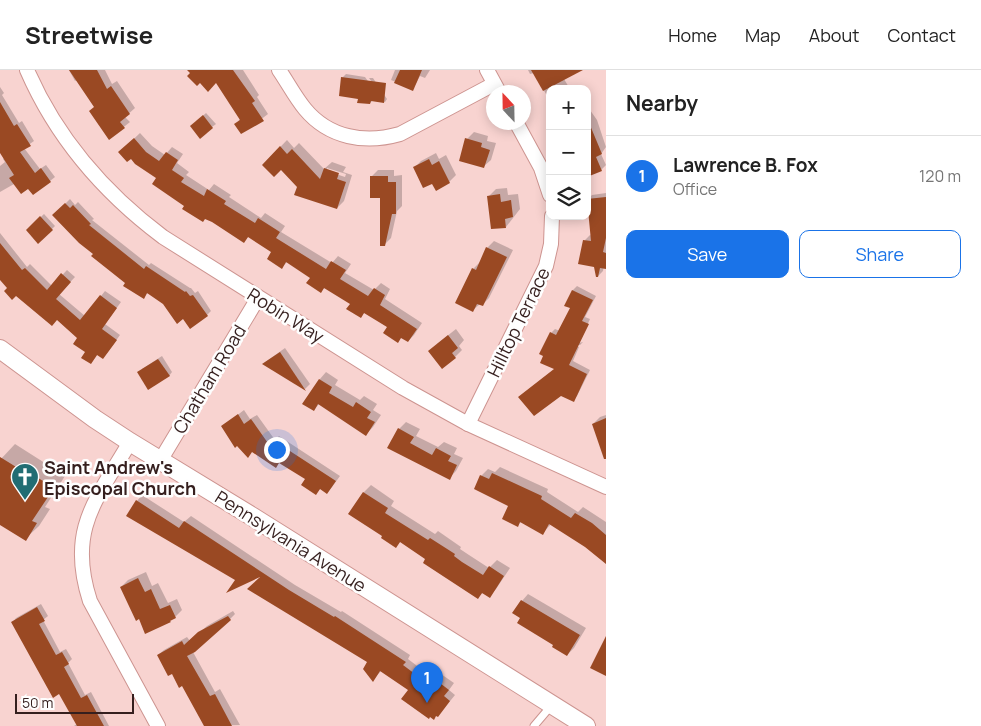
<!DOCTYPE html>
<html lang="en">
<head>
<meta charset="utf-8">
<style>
  body { margin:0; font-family:Manrope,sans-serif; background:#f6f6f6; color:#222 }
  .controls { position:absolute; right:15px; top:15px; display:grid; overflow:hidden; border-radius:10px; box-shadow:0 2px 12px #0003 }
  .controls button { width:45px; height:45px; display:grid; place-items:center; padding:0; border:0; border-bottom:1px solid #e0e0e0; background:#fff; color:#222; font:25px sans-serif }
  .compass { position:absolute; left:486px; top:15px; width:45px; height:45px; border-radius:50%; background:#fff; box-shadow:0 2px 12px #0003; rotate:338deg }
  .scale { position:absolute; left:15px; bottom:12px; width:119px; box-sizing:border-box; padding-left:5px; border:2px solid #351f1e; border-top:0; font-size:14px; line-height:18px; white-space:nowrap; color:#351f1e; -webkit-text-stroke:4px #fefefe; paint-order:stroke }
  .you { position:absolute; left:276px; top:379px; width:18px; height:18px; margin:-12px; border:4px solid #fff; border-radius:50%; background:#1a73e8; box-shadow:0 0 0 8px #1a73e833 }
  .badge { display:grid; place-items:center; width:32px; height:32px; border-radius:50%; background:#1a73e8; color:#fff; font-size:16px; font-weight:700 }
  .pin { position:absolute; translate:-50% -41px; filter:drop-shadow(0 1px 2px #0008) }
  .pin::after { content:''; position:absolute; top:26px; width:18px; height:15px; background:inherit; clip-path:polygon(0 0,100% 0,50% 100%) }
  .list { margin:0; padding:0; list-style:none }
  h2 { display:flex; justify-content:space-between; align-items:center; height:65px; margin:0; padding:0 20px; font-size:21px }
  h2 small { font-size:16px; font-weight:400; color:#767676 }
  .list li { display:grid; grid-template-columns:32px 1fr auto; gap:15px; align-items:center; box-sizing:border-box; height:80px; padding:0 20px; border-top:1px solid #e0e0e0 }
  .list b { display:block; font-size:19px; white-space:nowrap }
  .list p { margin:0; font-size:16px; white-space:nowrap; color:#767676 }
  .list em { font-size:16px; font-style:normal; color:#767676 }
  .actions { display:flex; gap:10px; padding:15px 20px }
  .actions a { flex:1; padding:11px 0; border:1px solid #1a73e8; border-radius:10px; text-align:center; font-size:18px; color:#1a73e8 }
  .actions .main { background:#1a73e8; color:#fff }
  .icon { flex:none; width:28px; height:28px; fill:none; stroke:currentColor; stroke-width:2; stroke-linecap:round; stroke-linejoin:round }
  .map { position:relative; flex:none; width:606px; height:656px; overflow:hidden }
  header { display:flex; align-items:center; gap:30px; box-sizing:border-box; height:70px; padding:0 25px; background:#fff; border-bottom:1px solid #e0e0e0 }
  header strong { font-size:24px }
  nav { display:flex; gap:28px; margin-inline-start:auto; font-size:18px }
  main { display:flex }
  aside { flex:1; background:#fff }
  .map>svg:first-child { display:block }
  .shadow { fill:#0003; fill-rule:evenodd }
  .building { fill:#9a4923 }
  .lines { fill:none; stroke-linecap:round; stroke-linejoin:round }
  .service-casing { stroke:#cd9490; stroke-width:9 }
  .minor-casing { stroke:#cd9490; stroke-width:16 }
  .tertiary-casing { stroke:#cd9490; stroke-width:20 }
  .service { stroke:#fff; stroke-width:7 }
  .minor { stroke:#fff; stroke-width:14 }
  .tertiary { stroke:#fff; stroke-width:18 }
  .labels { text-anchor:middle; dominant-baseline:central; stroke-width:5; stroke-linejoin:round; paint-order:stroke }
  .street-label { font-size:18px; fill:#351f1e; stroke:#fefefe }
  .poi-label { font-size:18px; font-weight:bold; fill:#351f1e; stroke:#fefefe; text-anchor:start }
</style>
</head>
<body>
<header>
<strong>Streetwise</strong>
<nav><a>Home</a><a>Map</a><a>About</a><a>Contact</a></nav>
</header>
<main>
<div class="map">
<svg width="606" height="656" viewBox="0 0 606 656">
  <rect width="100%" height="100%" fill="#f8d3d0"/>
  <g class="shadow">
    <polygon points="69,0 105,0 112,14 117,11 135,38 125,47 130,52 110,68 95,36 77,10 75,11"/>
    <polygon points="197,0 243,0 259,25 257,27 268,44 247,60 236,54 240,49 216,11"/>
    <polygon points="395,0 430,0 425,8 420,6 413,19 391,10"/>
    <polygon points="528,0 571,0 564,9 570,19 550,19 550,31 534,3 530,4"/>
    <polygon points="346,4 365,7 381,29 384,29 369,8 373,8 387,29 385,32 373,30 370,33 359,28 342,8"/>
    <polygon points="0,17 4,23 2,25 19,53 22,51 34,71 24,78 40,99 46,95 55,107 50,111 28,117 14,114 0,122 0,96 5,92 3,89 6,86 0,75"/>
    <polygon points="590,40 597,50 606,77 601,84 606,95 601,100 587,105 587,42"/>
    <polygon points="206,43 216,54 212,57 195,53"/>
    <polygon points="474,62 488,66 487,71 496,73 491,90 484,96 467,69"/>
    <polygon points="140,63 152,76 165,85 172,77 183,84 177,93 189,102 186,105 209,120 214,114 231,125 229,127 261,148 265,143 285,156 281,162 332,193 338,186 351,194 345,203 374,220 381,213 390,219 385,229 422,253 414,265 408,271 365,242 361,247 352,233 326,217 321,221 311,207 287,192 282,197 273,182 249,166 244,171 185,135 157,107 131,87 120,82"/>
    <path d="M287,70L294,78L299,73L324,99L332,92L346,97L343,102L352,105L344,131L337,138L299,117L281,99L263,95ZM327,98L346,104L345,107L327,101Z"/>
    <polygon points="436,83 439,89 446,85 456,105 449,112 433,112 414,98 421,91"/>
    <polygon points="378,100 394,100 394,106 402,105 402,136 397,141 391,168 384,175 381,127 371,107"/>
    <polygon points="507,118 508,125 518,124 520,139 506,157 489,126 496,119"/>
    <polygon points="606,123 606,184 603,201 598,206 596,196 585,170 590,165 592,166 587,130 592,125"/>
    <polygon points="70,129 75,135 78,132 94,149 92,150 149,195 151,193 190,218 191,218 195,223 198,221 211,241 207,245 184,247 148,223 143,227 94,184 54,145"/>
    <polygon points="44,144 55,156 39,172 27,160"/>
    <polygon points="0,163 27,197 30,194 52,216 67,200 75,207 59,224 85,246 105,221 121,232 105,254 120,265 107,283 98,284 91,293 79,268 57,249 9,218 0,208"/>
    <polygon points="494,171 513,180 489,228 482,235 480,234 473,240 473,199 480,192 487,178"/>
    <polygon points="577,216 596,226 585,247 590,249 579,273 583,272 580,275 575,275 579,277 573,291 590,300 577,326 573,330 555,299 551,263 555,259 560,261 572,238 566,235 573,220"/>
    <polygon points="456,259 464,270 459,276 462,280 455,287 437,274"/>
    <polygon points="285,278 310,314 305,319 264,293"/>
    <polygon points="162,286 172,302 169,306 142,299"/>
    <polygon points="326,302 338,310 335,315 360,330 364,326 377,334 373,340 381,345 373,357 366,364 319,334 314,340 320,309"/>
    <polygon points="244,340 250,349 257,345 275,370 279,366 340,406 332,417 327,423 321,418 316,423 306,409 280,392 276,396 222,357"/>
    <polygon points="606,345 606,372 593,354 600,347"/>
    <polygon points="406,352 420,359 416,366 438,377 444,372 457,378 454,384 463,388 456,401 449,408 389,378 399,359"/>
    <polygon points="15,374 48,395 50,393 64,402 62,405 65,406 45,437 50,439 39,456 25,469 0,453 0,390"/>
    <polygon points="500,397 548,419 547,422 578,442 583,437 606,452 606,493 586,476 551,454 543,463 522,451 518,455 509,435 481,406 488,399 495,402"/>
    <polygon points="371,415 394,431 391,436 435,464 438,461 461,477 460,479 469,485 489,498 497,490 510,498 496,519 489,526 484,522 478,527 427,488 401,471 396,476 384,465 350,444 364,422"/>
    <polygon points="142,425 184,452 191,446 295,515 341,542 342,541 410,585 408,589 433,608 438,602 454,613 449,620 455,625 438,646 409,619 381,601 373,610 369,592 263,505 237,510 137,431"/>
    <polygon points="146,502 152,516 158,513 168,533 177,529 182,540 175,547 139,548 121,517 128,510"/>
    <polygon points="528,524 586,558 574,578 567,585 522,547 522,531"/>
    <polygon points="41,534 48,546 43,550 60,582 66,579 72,589 68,593 85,625 91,622 109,656 74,656 77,654 60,623 13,552 16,548"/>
    <polygon points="233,541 235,544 230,549 193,582 215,622 220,619 240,655 205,656 183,615 158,585 164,580 187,567 190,571 207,556"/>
  </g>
  <g class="building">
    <polygon points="69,0 97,0 107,19 111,16 130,44 120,52 125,58 109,70 89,41 94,37"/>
    <polygon points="187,0 233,0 255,31 252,33 264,51 241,64 234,54 240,50 216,13 208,22 200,13 197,16 187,6 190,3"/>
    <polygon points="400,0 422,0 413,21 394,13"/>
    <polygon points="531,0 583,0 543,21"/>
    <polygon points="341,7 386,13 384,33 371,31 370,34 357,33 358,29 339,26"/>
    <polygon points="0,32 14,56 17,54 31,76 20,82 35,103 41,98 51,112 33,125 28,119 21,124 9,108 14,105 0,83"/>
    <polygon points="203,45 213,58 200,69 190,56"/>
    <polygon points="587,48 602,84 596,87 602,101 587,107"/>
    <polygon points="134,68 146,82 159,91 166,82 178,90 172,100 184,108 181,112 204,126 207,119 226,131 224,134 255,153 258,148 280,162 276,168 326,199 331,191 346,200 340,209 368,226 374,218 385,225 380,235 417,259 408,272 401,268 398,273 383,263 387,257 364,243 361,248 346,239 350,234 324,218 321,223 306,213 310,208 286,192 282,199 267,189 271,182 248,167 244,173 212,152 205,149 203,152 182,139 184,136 152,114 156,108 135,94 131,89 127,92 118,82"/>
    <polygon points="465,68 482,73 481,77 490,80 484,98 459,91"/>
    <polygon points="280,76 287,84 292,79 320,109 324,98 339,103 337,109 346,112 337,139 294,125 297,117 281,100 274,107 262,95"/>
    <polygon points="429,89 432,95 439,91 450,113 436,121 432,114 423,118 413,97"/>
    <polygon points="370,106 388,106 388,112 396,112 396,144 392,144 385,176 380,176 380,128 370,128"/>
    <polygon points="500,124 501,132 511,130 513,147 505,149 506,158 491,159 487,126"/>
    <polygon points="606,127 606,168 603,182 606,183 606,199 600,198 598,207 596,207 594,197 578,194 583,170 591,171 587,129"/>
    <polygon points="65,133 70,138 73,135 91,154 89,155 144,199 146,196 185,222 186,221 190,226 193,225 208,246 190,259 183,249 177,254 163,234 147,223 144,229 123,216 125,213 91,186 93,184 79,173 52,145"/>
    <polygon points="40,146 53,160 38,174 26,160"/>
    <polygon points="0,173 22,200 25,198 47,220 61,203 71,212 56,229 80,250 100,225 117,238 102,259 117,270 103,289 97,285 91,294 81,288 85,282 73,274 77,268 57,250 52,256 16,226 12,230 4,221 7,218 0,210"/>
    <polygon points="486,177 507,187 483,236 477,234 473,242 455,233 472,198 476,200"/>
    <polygon points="572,220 593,230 582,251 589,254 569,295 587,304 574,332 561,326 534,346 518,327 554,299 540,293 543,286 539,284 550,262 556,265 570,238 564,236"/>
    <polygon points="448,265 458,278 452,283 456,288 442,299 428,281"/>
    <polygon points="280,282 306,321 262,294"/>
    <polygon points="158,289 170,306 148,320 137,302"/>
    <polygon points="319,309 332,317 329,323 353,337 356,332 371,342 367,348 375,352 366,366 318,334 314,341 302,334"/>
    <polygon points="238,344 244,354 251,349 270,376 273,370 336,411 327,424 320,419 316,425 301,415 305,409 279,393 276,398 252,382 248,388 237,376 235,378 221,356"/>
    <polygon points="606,348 606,389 604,389 592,354"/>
    <polygon points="398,358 414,367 410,373 432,385 436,378 451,386 448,391 457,395 450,410 387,378"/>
    <polygon points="0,387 34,408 35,406 51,416 49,419 52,421 32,451 37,453 26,471 0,455"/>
    <polygon points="492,403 542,426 541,429 571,448 575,443 592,453 606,465 606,494 585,477 549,454 543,465 520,452 518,457 502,449 508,436 474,419 480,405 489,409"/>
    <polygon points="363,422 388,438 385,443 428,470 430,468 455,484 454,486 462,492 483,505 489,496 504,506 490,528 482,523 478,529 423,493 425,489 400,472 396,478 381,468 382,466 348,444"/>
    <polygon points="136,430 179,458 184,451 289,520 334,547 335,546 406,592 403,595 427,613 432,607 449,620 444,626 450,631 438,647 436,646 434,650 430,647 429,649 401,629 408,620 380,601 373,612 363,599 367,592 247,519 260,507 226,523 235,510 126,446"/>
    <polygon points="138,508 145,522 151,519 160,539 170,535 176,548 170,551 171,552 145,564 139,549 136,551 120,517"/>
    <polygon points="521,530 580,565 567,586 552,577 553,575 517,553 520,548 512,543"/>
    <polygon points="37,537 45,551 39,554 56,585 62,582 69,594 64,597 81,628 87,625 104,656 77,656 59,624 53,628 11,552"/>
    <polygon points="228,546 231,550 195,582 187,586 210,626 215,624 232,656 204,656 182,616 179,618 172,604 168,606 157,585 182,571 184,575 198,562"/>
    <polygon points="606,566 606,606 590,598"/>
  </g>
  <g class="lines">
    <defs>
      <polyline id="service" points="534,656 551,636"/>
      <g id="minor">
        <path d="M27,0C57,69 103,122 163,167L403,318L468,354L606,417"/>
        <path d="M279,0C288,13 295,27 305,39C329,68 365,74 400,64L494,14"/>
        <polyline points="487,0 499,22"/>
        <polyline points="516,52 541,98 550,125"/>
        <polyline points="468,354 546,196 551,174 552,146"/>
        <path d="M130,372C96,430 67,460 90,531L158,656"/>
        <polyline points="160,391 258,228"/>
      </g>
      <polyline id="tertiary" points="0,279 95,349 130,372 253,447 586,656"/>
    </defs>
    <use href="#service" class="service-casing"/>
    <use href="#minor" class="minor-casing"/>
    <use href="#tertiary" class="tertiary-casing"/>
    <use href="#service" class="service"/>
    <use href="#minor" class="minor"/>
    <use href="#tertiary" class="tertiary"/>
  </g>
  <defs>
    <symbol id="church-pin" viewBox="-11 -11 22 30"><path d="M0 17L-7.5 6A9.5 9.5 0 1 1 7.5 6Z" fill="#216d73" stroke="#fefefe"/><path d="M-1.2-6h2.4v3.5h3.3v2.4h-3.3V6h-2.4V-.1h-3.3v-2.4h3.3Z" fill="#fff"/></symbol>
  </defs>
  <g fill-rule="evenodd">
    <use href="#church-pin" x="9" y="391" width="32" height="43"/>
  </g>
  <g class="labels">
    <g class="street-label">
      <text transform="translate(286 245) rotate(32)">Robin Way</text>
      <text transform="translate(518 252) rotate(-64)">Hilltop Terrace</text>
      <text transform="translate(209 309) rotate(-59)">Chatham Road</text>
      <text transform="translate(291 471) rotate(32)">Pennsylvania Avenue</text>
    </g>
    <g class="poi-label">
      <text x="44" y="397">Saint Andrew's<tspan x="44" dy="21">Episcopal Church</tspan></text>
    </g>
  </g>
</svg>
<div class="controls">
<button>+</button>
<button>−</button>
<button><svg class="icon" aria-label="layers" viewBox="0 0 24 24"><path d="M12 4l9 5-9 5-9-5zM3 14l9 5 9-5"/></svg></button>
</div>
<svg class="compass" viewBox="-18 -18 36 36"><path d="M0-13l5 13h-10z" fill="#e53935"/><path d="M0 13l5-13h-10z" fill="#767676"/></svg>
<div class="scale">50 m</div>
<div class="you"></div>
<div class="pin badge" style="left:427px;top:633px">1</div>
</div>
<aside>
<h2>Nearby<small></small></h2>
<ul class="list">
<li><span class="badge">1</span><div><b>Lawrence B. Fox</b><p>Office</p></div><em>120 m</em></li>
</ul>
<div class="actions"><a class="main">Save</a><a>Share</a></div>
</aside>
</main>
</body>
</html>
